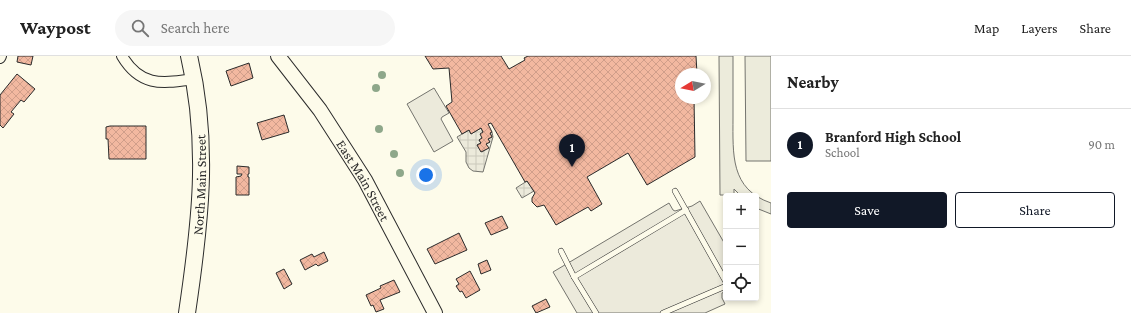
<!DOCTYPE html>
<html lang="en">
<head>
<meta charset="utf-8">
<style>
  body { margin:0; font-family:"Crimson Pro",serif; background:#f6f6f6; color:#222 }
  .controls { position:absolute; right:12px; bottom:12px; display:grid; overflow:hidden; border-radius:4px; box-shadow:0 2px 6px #0003 }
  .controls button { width:36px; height:36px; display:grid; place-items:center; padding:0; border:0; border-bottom:1px solid #e0e0e0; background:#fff; color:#222; font:20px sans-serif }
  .compass { position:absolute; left:675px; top:12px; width:36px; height:36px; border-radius:50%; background:#fff; box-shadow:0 2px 6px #0003; rotate:260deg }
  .you { position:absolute; left:426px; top:119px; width:14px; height:14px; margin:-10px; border:3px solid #fff; border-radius:50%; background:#1a73e8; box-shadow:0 0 0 6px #1a73e833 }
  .badge { display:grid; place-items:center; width:26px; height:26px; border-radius:50%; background:#111827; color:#fff; font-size:13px; font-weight:700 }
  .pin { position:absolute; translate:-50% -33px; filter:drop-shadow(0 1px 2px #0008) }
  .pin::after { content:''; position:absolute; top:21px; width:14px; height:12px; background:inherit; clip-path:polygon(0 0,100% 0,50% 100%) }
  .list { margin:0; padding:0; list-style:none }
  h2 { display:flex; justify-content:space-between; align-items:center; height:52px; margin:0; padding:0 16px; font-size:17px }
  h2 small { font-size:13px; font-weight:400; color:#767676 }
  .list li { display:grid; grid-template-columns:26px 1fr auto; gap:12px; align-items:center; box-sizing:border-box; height:72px; padding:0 16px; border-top:1px solid #e0e0e0 }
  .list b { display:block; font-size:15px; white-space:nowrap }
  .list p { margin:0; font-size:13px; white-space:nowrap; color:#767676 }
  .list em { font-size:13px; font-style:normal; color:#767676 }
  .actions { display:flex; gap:8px; padding:12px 16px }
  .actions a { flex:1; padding:9px 0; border:1px solid #111827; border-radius:4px; text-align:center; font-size:14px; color:#111827 }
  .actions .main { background:#111827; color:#fff }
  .icon { flex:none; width:22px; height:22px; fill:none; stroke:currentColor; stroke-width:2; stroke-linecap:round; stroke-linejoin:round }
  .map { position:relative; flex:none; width:771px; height:257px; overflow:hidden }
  header { display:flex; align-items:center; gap:24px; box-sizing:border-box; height:56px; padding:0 20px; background:#fff; border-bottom:1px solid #e0e0e0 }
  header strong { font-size:19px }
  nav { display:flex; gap:22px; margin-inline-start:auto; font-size:14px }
  .search { width:280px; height:36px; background:#f6f6f6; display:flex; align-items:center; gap:10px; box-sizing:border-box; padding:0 14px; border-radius:22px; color:#767676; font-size:15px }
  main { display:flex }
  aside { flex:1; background:#fff }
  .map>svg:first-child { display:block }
  .grass { fill:#ecebdb; stroke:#74746e }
  .parking { fill:#eceadb; stroke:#74746e }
  .plaza { fill:url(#plaza-grid); stroke:#74746e }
  .building { fill:url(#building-cross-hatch); stroke:#2b2b2b }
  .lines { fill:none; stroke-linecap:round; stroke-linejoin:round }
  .lane-casing { stroke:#2b2b2b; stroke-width:6 }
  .street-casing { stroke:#2b2b2b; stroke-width:12 }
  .secondary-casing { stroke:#2b2b2b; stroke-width:16 }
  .primary-casing { stroke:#2b2b2b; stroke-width:18 }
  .lane { stroke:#fdfbea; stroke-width:5 }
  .street { stroke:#fdfbea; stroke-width:10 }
  .secondary { stroke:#fdfbea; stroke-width:14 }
  .primary { stroke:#fdfbea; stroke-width:16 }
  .tree { fill:#8ea78a }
  .labels { text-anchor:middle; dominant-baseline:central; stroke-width:3; stroke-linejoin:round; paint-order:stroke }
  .street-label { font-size:14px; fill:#2b2b2b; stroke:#fdfbea }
</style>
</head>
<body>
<header>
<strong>Waypost</strong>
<div class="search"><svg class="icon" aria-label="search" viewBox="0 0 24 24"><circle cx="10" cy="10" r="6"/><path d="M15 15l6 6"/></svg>Search here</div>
<nav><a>Map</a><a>Layers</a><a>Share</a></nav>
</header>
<main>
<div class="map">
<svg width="771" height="257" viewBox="0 0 771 257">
  <defs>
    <pattern id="plaza-grid" width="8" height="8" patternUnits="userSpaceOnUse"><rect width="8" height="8" fill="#eceadb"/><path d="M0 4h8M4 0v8" fill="none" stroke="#cbc9bc"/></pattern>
    <pattern id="building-cross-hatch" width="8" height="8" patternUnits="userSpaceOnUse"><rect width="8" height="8" fill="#f2b8a0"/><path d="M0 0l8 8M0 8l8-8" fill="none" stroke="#d09e8a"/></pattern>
  </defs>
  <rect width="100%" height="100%" fill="#fdfbea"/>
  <g class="grass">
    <path d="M719,0H733C733,21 733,41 733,62C733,98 730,133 771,147V158L756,152V140H741L734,133V139H720Z"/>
    <polygon points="745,0 771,0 771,105 746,105"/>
  </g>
  <g class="parking">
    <polygon points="434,32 449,57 442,61 441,63 453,85 434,96 407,48"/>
    <polygon points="700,145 726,190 726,235 722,237 722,242 725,248 705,257 577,257 553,216 669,147 673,154 675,155 692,150"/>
  </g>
  <g class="plaza">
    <polygon points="481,72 483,76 482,82 479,84 481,87 477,89 482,96 488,92 486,88 490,86 488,83 492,81 490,77 492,76 493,81 483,116 473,115 469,112 466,106 466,96 457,81 469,74 471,78"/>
    <polygon points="527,125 534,135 522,142 516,132"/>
  </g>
  <g class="building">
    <polygon points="18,0 33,0 31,9 17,6"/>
    <polygon points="425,0 501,0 509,13 525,4 524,2 528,0 696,0 697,18 681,18 681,42 694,42 695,101 647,129 628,97 587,121 602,148 591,155 588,151 556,169 544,149 537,151 532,146 532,142 535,137 527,125 525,126 491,67 488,68 492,76 490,77 492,81 488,83 490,86 486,88 489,92 481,96 477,89 481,87 479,84 482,82 480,78 483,76 481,72 471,78 469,74 462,78 446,50 452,46 449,12 433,13"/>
    <polygon points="249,7 253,22 231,30 226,15"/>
    <polygon points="17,18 35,33 24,46 21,44 11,56 14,58 3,72 0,69 0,39"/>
    <polygon points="284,59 289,76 262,84 257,67"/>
    <polygon points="110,70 146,70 146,103 109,103 108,83 106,83 106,71"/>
    <polygon points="237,110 249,111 249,118 248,118 248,121 249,121 249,139 236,139 236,121 241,120 242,118 237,118"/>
    <polygon points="502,160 508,172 491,179 485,167"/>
    <polygon points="459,177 467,194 435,208 427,193"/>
    <polygon points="324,196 328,205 318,210 316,208 305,214 300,204 312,198 314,201"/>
    <polygon points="487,204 491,214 481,218 478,208"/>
    <polygon points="284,213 292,228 284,233 276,217"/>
    <polygon points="470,215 480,234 466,242 462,235 460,236 456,230 459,228 456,223"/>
    <polygon points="394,224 400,236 380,244 384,253 376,256 373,249 371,250 366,239 381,232 380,230"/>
    <polygon points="546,243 550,251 536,257 532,250"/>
  </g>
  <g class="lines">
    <defs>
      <g id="lane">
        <polyline points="675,135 726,226"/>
        <polyline points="561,195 574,221 596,257"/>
        <polyline points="574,221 686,154"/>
        <polyline points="663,257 726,230"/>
      </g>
      <g id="street">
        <path d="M122,0C141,32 163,27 195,23"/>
        <polyline points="0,2 1,0"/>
      </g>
      <g id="secondary">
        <path id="s1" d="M278,0L320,54L365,124L435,257"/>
      </g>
      <g id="primary">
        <path id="s2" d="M187,257C200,169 210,88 189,0"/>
      </g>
    </defs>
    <use href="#lane" class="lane-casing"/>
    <use href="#street" class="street-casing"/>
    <use href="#secondary" class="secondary-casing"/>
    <use href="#primary" class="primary-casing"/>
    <use href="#lane" class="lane"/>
    <use href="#street" class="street"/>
    <use href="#secondary" class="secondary"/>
    <use href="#primary" class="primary"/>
  </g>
  <g class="tree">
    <circle cx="382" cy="19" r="4"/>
    <circle cx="376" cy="32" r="4"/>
    <circle cx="379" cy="73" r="4"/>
    <circle cx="394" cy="98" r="4"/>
    <circle cx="400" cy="117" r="4"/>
  </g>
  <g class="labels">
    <g class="street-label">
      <text stroke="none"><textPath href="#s1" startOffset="151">East Main Street</textPath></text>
      <text stroke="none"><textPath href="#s2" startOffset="129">North Main Street</textPath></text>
    </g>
  </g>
</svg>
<div class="controls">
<button>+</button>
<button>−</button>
<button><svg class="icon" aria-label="locate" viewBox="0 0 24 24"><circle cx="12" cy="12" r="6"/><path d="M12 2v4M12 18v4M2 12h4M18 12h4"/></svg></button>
</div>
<svg class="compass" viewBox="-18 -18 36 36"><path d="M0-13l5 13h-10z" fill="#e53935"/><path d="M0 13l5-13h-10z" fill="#767676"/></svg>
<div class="you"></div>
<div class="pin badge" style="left:572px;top:111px">1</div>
</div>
<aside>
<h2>Nearby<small></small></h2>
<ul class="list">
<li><span class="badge">1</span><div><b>Branford High School</b><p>School</p></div><em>90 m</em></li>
</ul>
<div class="actions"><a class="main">Save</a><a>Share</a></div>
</aside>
</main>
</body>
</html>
